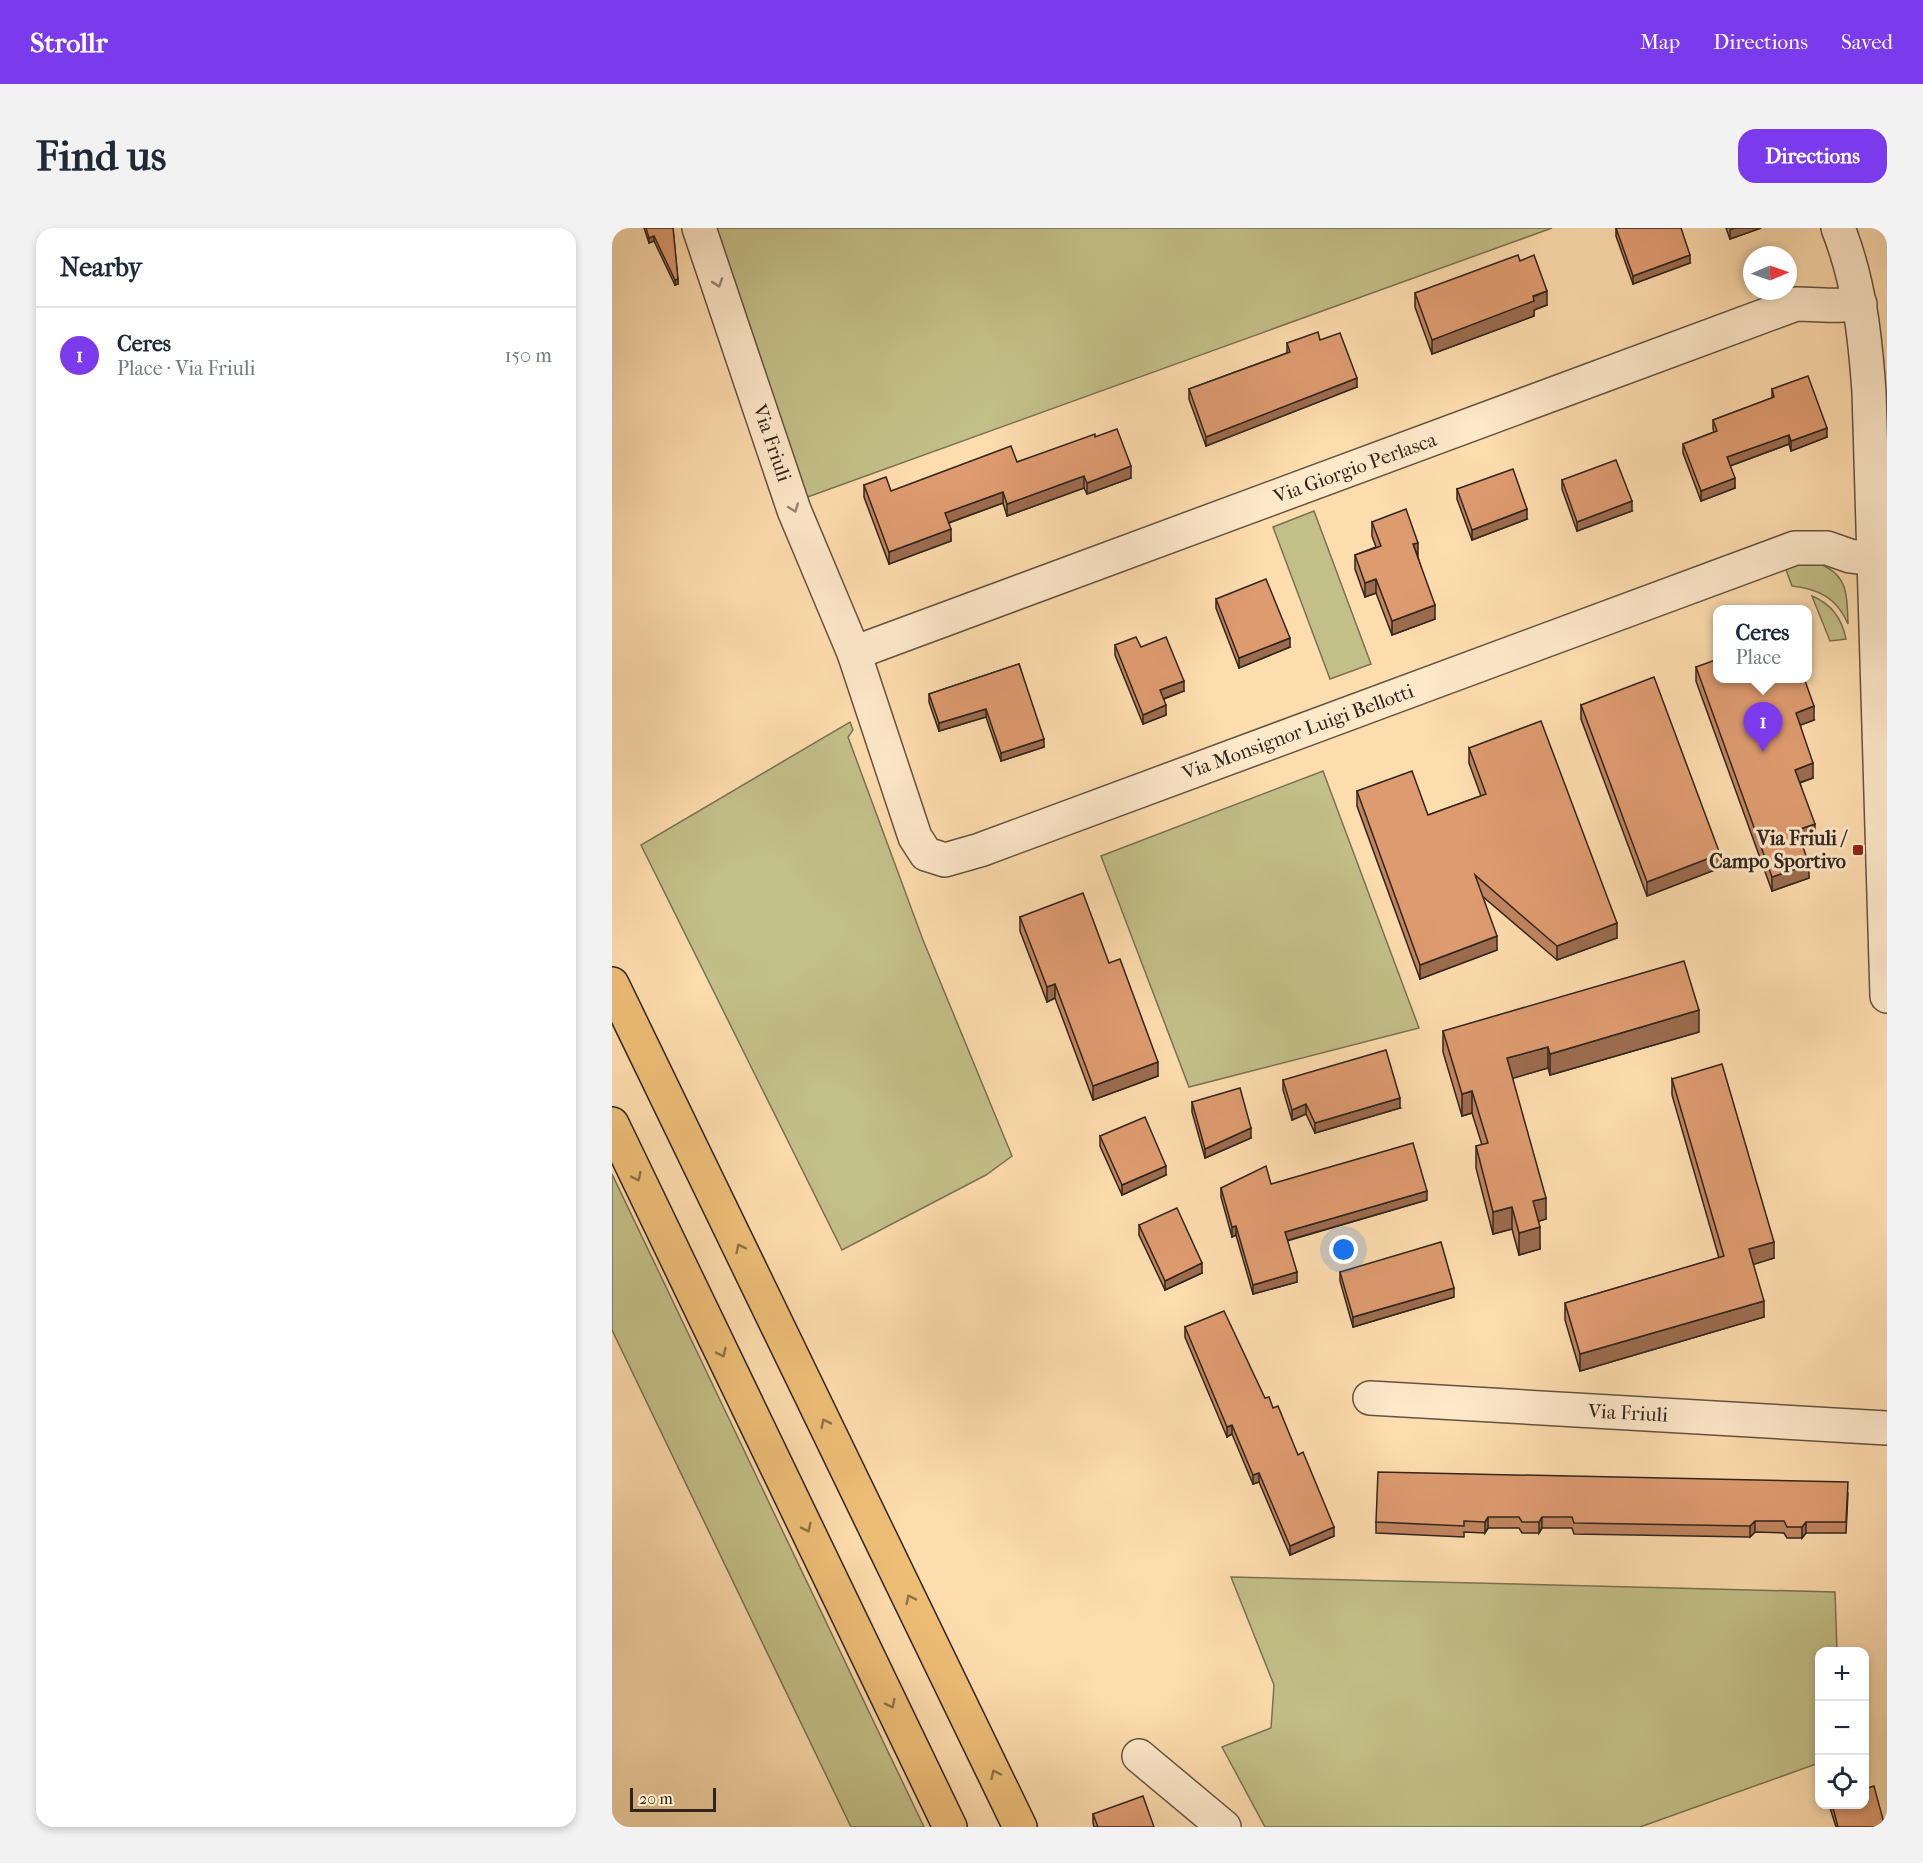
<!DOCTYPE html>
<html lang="en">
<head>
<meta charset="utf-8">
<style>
  body { margin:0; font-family:"IM FELL French Canon",serif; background:#f2f2f3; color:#1f2937 }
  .controls { position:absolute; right:18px; bottom:18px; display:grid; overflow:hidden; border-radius:12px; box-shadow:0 3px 9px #0003 }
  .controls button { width:54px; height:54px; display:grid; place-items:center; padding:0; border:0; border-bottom:2px solid #e0e1e3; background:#fff; color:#1f2937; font:30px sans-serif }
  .compass { position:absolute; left:1131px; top:18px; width:54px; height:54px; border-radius:50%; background:#fff; box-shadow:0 3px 9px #0003; rotate:88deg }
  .scale { position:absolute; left:18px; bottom:15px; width:86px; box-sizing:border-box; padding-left:6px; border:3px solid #30251d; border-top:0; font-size:16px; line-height:21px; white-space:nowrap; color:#30251d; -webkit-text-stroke:4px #fee8ca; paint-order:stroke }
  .you { position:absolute; left:732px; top:1022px; width:21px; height:21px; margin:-15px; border:4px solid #fff; border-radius:50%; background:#1a73e8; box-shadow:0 0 0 9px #1a73e833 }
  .badge { display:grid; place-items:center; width:39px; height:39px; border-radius:50%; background:#7c3aed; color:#fff; font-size:20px; font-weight:700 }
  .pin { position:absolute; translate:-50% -50px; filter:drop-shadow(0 2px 3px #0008) }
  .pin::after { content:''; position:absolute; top:32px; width:21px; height:18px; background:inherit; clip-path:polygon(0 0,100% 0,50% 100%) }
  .popup { position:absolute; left:1101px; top:377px; width:99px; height:78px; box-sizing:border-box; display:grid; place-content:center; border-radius:12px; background:#fff; filter:drop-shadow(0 2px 4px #0005); font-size:20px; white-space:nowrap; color:#747a83 }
  .popup b { font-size:22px; color:#1f2937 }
  .popup::after { content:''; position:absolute; left:50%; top:100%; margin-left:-12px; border:12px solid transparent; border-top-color:#fff }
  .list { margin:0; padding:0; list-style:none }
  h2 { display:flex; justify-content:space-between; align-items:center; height:78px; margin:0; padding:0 24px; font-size:26px }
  h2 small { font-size:20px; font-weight:400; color:#747a83 }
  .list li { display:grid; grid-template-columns:39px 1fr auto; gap:18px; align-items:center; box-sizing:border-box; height:96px; padding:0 24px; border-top:2px solid #e0e1e3 }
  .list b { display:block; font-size:22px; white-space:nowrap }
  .list p { margin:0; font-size:20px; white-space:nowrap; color:#747a83 }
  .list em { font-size:20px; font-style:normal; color:#747a83 }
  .icon { flex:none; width:33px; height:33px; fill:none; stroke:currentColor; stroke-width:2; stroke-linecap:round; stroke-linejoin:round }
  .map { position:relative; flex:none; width:1275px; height:1599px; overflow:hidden; border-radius:18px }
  header { display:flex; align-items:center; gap:36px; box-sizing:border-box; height:84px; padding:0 30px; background:#7c3aed; color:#fff }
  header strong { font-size:28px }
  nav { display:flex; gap:33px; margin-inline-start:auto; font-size:21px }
  .intro { display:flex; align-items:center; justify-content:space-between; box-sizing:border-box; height:144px; padding:0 36px }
  h1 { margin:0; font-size:42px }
  .button { padding:15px 27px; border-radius:18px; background:#7c3aed; color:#fff; font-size:21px; font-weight:700 }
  main { display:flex; gap:36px; padding:0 36px }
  aside { flex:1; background:#fff; border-radius:18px; box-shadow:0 3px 9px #0003 }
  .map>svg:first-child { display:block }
  .green { fill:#c3bf88; stroke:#7a7252; stroke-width:1.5 }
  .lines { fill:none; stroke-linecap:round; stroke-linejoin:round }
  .minor-casing { stroke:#635341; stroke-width:36 }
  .highway-casing { stroke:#30251d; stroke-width:36 }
  .minor { stroke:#fee8ca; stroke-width:33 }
  .highway { stroke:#eebe77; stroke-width:33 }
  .wall { fill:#c08560; stroke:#30251d; stroke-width:1.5 }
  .shaded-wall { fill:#9c6c4e; stroke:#30251d; stroke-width:1.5 }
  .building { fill:#df9b70; stroke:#30251d; stroke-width:1.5 }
  .oneway { stroke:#978674 }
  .oneway2 { stroke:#8f724a }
  .poi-dot { fill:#8f2418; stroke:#fee8ca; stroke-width:2 }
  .labels { text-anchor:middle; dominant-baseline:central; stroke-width:6; stroke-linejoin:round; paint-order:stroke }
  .street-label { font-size:20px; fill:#30251d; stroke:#fee8ca }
  .poi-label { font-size:20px; font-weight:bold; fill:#30251d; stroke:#fee8ca; text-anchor:end }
</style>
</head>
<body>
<header>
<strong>Strollr</strong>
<nav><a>Map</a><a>Directions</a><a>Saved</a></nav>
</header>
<div class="intro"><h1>Find us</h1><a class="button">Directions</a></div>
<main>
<aside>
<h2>Nearby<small></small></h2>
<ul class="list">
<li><span class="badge">1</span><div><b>Ceres</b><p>Place · Via Friuli</p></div><em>150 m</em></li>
</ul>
</aside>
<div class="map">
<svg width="1275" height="1599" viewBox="0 0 1275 1599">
  <rect width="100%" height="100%" fill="#fddcae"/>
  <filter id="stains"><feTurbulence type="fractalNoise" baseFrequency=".00333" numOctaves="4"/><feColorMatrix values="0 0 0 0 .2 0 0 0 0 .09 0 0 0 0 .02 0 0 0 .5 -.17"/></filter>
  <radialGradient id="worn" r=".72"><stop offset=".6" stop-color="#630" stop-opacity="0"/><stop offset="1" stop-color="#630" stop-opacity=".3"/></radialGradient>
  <g class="green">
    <polygon points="95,0 940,0 190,271"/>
    <polygon points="702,283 759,436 718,451 661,299"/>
    <path d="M1200,333C1235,344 1235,362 1236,396C1225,370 1207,361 1180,358L1173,339Z"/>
    <path d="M1200,368C1220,376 1230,391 1234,411L1218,413Z"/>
    <polygon points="238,494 241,502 236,509 311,712 400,928 374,947 230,1022 29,617"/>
    <polygon points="711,543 807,800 577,859 489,628"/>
    <polygon points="0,946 312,1599 239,1599 0,1102"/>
    <polygon points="619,1349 1223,1364 1225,1423 1208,1424 1207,1535 1028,1599 653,1599 610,1519 659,1500 662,1457"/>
  </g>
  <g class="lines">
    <defs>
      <g id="minor">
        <polyline points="87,0 182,282 242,425 303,609 314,626 333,632 368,622 1183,320 1215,320 1238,328 1261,331"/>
        <path d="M1226,0C1247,53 1253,107 1257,164L1275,768"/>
        <path d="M242,425L1184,76C1206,76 1227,79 1248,76"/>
        <polyline points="758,1170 1275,1200"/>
        <polyline points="527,1528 612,1599"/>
      </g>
      <g id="highway">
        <polyline points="0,756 408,1599"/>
        <polyline points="0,896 338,1599"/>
      </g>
    </defs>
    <use href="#minor" class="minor-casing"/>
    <use href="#highway" class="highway-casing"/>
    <use href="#minor" class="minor"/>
    <use href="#highway" class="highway"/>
  </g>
  <g class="wall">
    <polygon points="32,0 61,0 66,56 63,57 42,13 37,15"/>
    <polygon points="1004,0 1078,35 1021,56 1004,8"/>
    <polygon points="1114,0 1149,0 1118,11"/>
    <polygon points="908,33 935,77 922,82 922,88 820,126 803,79 803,65"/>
    <polygon points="708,112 745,159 594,218 577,171 577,161 675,125 675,115"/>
    <polygon points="1160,161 1215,209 1179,223 1177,216 1118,238 1123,260 1089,273 1071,225 1071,216 1102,204 1101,201 1101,192 1160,170"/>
    <polygon points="483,209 519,250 475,266 472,260 395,288 391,275 337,295 339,313 277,336 252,269 252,257 279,263 405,234"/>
    <polygon points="950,252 1020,283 965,303 950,261"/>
    <polygon points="845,261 915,291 860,312 845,271"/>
    <polygon points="760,294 806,329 823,391 780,407 764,365 753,369 743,341 743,327 764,319 760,308"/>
    <polygon points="604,371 678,419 627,440 604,380"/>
    <polygon points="503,417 529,419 572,463 552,471 554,487 531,496 503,427"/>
    <polygon points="407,436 432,519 389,533 374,489 327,503 317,474 317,466"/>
    <polygon points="1084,439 1202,492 1188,497 1201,550 1188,555 1203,610 1190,615 1197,650 1160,663 1084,453"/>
    <polygon points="969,477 1108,640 1035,668 969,491"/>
    <polygon points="857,520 1005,710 945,732 870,668 885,722 808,751 745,578 745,563 816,587 869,568 857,535"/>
    <polygon points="408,689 497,735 546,848 481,872 443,770 435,774 408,703"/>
    <polygon points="831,803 1087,804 938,847 936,840 900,850 934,991 926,993 928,1021 907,1027 900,1001 881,1006 864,940 864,918 870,917 860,885 850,888 831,824"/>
    <polygon points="1060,851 1162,1030 1141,1036 1152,1089 968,1143 953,1092 953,1075 1107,1030 1060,867"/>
    <polygon points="671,852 788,880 703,905 694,886 680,892 671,862"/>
    <polygon points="580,874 639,910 593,930 580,884"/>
    <polygon points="488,908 554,947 510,967 488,918"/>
    <polygon points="659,956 815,972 675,1013 685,1054 641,1066 624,1007 620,1009 609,969 609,960"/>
    <polygon points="527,997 590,1045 553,1062 527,1007"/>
    <polygon points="728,1044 842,1069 741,1099 728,1053"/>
    <polygon points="573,1099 653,1170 661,1180 686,1227 722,1308 678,1327 647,1254 641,1256 620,1206 615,1209 573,1109"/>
    <polygon points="1236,1265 1234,1305 1194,1305 1190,1310 1175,1310 1172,1305 1143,1304 1138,1309 962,1306 960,1300 930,1300 927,1305 910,1305 907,1300 876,1300 873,1305 852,1304 852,1309 764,1305 764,1294"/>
    <polygon points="1218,1576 1252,1576 1273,1599 1224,1599 1218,1580"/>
    <polygon points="481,1586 542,1599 482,1599 481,1595"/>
  </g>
  <g class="shaded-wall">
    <polygon points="1123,0 1149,0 1118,11 1118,2"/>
    <polygon points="42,8 42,13 37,15 37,10"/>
    <polygon points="1078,27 1078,35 1021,56 1021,48"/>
    <polygon points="66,51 66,56 63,57 63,52"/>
    <polygon points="935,63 935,77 922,82 922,88 820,126 820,112"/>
    <polygon points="745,150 745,159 594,218 594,209"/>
    <polygon points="1215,200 1215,209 1179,223 1179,213"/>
    <polygon points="1177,207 1177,216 1115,239 1115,229"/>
    <polygon points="519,238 519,250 475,266 475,255"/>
    <polygon points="472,248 472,260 395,288 395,276"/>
    <polygon points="1123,250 1123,260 1089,273 1089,263"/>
    <polygon points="391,264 391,275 333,296 333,285"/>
    <polygon points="1020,273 1020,283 965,303 965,294"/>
    <polygon points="915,281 915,291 860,312 860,302"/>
    <polygon points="339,301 339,313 277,336 277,324"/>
    <polygon points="806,315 806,329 801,316"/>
    <polygon points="764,351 764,365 753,369 753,355"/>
    <polygon points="823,377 823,391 780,407 780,393"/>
    <polygon points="678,410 678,419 627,440 627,430"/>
    <polygon points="572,453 572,463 548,472 548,462"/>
    <polygon points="554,477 554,487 531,496 531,487"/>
    <polygon points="1202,478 1202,492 1184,499 1184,485"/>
    <polygon points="374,481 374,489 327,503 327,495"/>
    <polygon points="432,511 432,519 389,533 389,525"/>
    <polygon points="1201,535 1201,550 1183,556 1183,542"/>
    <polygon points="1203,596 1203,610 1185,616 1185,602"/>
    <polygon points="1108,626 1108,640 1035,668 1035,654"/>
    <polygon points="1197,636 1197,650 1160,663 1160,649"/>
    <polygon points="1005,695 1005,710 945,732 945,718"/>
    <polygon points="885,708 885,722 808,751 808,737"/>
    <polygon points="443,756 443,770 435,774 435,759"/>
    <polygon points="1087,782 1087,804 938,847 938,826"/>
    <polygon points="936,819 936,840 895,852 895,830"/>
    <polygon points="546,834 546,848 481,872 481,858"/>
    <polygon points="860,863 860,885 850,888 850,866"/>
    <polygon points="788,870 788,880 703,905 703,895"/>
    <polygon points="694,876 694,886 680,892 680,882"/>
    <polygon points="639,900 639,910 593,930 593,921"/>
    <polygon points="554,938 554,947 510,967 510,957"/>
    <polygon points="815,963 815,972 673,1013 673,1004"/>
    <polygon points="934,970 934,991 921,995 921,973"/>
    <polygon points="900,979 900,1001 881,1006 881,984"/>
    <polygon points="624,998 624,1007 620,1009 620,999"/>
    <polygon points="928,999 928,1021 907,1027 907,1005"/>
    <polygon points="1162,1014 1162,1030 1137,1038 1137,1021"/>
    <polygon points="590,1035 590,1045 553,1062 553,1053"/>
    <polygon points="685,1044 685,1054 641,1066 641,1057"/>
    <polygon points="842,1060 842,1069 741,1099 741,1089"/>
    <polygon points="1152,1073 1152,1089 968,1143 968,1126"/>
    <polygon points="620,1197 620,1206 615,1209 615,1199"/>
    <polygon points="647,1245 647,1254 641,1256 641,1247"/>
    <polygon points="876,1289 876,1300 873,1305 873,1294"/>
    <polygon points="930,1289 930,1300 927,1305 927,1294"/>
    <polygon points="1143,1293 1143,1304 1138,1309 1138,1298"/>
    <polygon points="1194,1294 1194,1305 1190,1310 1190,1299"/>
    <polygon points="722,1299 722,1308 678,1327 678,1318"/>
  </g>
  <g class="building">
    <polygon points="34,0 61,0 66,51 63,52 42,8 37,10"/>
    <polygon points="1004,0 1069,0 1078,27 1021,48"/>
    <polygon points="906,27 908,33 922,27 935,63 921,68 922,73 820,112 803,65"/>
    <polygon points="706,104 708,112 728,105 745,150 594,209 577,161 678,124 675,115"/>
    <polygon points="1196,148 1215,200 1179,213 1177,207 1115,229 1123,250 1089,263 1071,216 1105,203 1101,192 1162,169 1160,161"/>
    <polygon points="505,201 519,238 475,255 472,248 395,276 391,264 333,285 339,301 277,324 252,257 274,249 279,263 399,218 405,234 483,206 483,209"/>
    <polygon points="1004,232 1020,273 965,294 950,252"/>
    <polygon points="901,241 915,281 860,302 845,261"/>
    <polygon points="794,281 806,315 801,316 823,377 780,393 764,351 753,355 743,327 769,318 760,294"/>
    <polygon points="654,351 678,410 627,430 604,371"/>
    <polygon points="524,409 529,419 554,409 572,453 548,462 554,477 531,487 503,417"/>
    <polygon points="1106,431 1106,450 1192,450 1202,478 1184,485 1201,535 1183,542 1203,596 1185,602 1197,636 1160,649 1084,439"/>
    <polygon points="407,436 432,511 389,525 374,481 327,495 317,466"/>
    <polygon points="1042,449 1108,626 1035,654 969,477"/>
    <polygon points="929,493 1005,695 945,718 863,647 885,708 808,737 745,563 800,543 816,587 874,566 857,520"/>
    <polygon points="471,665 497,735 508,731 546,834 481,858 443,756 435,759 408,689"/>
    <polygon points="1072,733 1087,782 938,826 936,819 895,830 934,970 921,973 928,999 907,1005 900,979 881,984 864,918 876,915 860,863 850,866 831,803"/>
    <polygon points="774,822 788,870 703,895 694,876 680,882 671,852"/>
    <polygon points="1110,836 1162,1014 1137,1021 1152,1073 968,1126 953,1075 1112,1028 1060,851"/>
    <polygon points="628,860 639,900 593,921 580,874"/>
    <polygon points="533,889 554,938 510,957 488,908"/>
    <polygon points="801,915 815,963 673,1004 685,1044 641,1057 624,998 620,999 609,960 654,938 659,956"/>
    <polygon points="565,980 590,1035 553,1053 527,997"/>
    <polygon points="829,1014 842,1060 741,1089 728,1044"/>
    <polygon points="612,1083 653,1170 657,1169 661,1180 666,1178 686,1227 691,1224 722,1299 678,1318 647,1245 641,1247 620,1197 615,1199 573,1099"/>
    <polygon points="766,1244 1236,1254 1234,1294 1194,1294 1190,1299 1175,1299 1172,1293 1143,1293 1138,1298 962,1295 960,1289 930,1289 927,1294 910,1294 907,1289 876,1289 873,1294 852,1293 852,1298 764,1294"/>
    <polygon points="1262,1558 1273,1599 1226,1599 1220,1576 1252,1576 1252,1561"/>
    <polygon points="531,1568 542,1599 486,1599 481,1586"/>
  </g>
  <defs><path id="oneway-chevron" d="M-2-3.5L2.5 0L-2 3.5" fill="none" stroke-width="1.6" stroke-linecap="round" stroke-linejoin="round" transform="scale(1.5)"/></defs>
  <g class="oneway">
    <use href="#oneway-chevron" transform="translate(106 55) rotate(71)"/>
    <use href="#oneway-chevron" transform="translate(182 280) rotate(70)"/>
  </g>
  <g class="oneway2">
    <use href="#oneway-chevron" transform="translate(25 949) rotate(64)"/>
    <use href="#oneway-chevron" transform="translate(128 1020) rotate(-116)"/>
    <use href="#oneway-chevron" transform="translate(110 1125) rotate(64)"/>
    <use href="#oneway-chevron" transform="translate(213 1195) rotate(-116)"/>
    <use href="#oneway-chevron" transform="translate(195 1300) rotate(64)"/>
    <use href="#oneway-chevron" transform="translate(298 1371) rotate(-116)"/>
    <use href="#oneway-chevron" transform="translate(279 1476) rotate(64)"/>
    <use href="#oneway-chevron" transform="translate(383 1546) rotate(-115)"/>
  </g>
  <rect class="poi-dot" x="1240" y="616" width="12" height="12" rx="3"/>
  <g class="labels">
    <g class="street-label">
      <text transform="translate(160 215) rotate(71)">Via Friuli</text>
      <text transform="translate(743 240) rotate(-20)">Via Giorgio Perlasca</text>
      <text transform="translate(686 504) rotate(-20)">Via Monsignor Luigi Bellotti</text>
      <text transform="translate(1016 1185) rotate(3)">Via Friuli</text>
    </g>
    <g class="poi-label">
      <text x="1234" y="610">Via Friuli /<tspan x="1234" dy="23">Campo Sportivo</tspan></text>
    </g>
  </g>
  <rect width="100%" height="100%" filter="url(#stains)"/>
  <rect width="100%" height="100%" fill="url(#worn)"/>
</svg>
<div class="controls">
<button>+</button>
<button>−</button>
<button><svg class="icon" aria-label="locate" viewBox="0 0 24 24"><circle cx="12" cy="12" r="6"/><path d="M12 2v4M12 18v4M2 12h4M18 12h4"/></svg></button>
</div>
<svg class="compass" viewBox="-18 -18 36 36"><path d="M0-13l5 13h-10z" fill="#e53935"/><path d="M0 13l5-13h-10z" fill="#747a83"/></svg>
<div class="scale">20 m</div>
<div class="you"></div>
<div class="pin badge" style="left:1151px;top:524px">1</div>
<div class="popup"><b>Ceres</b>Place</div>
</div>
</main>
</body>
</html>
